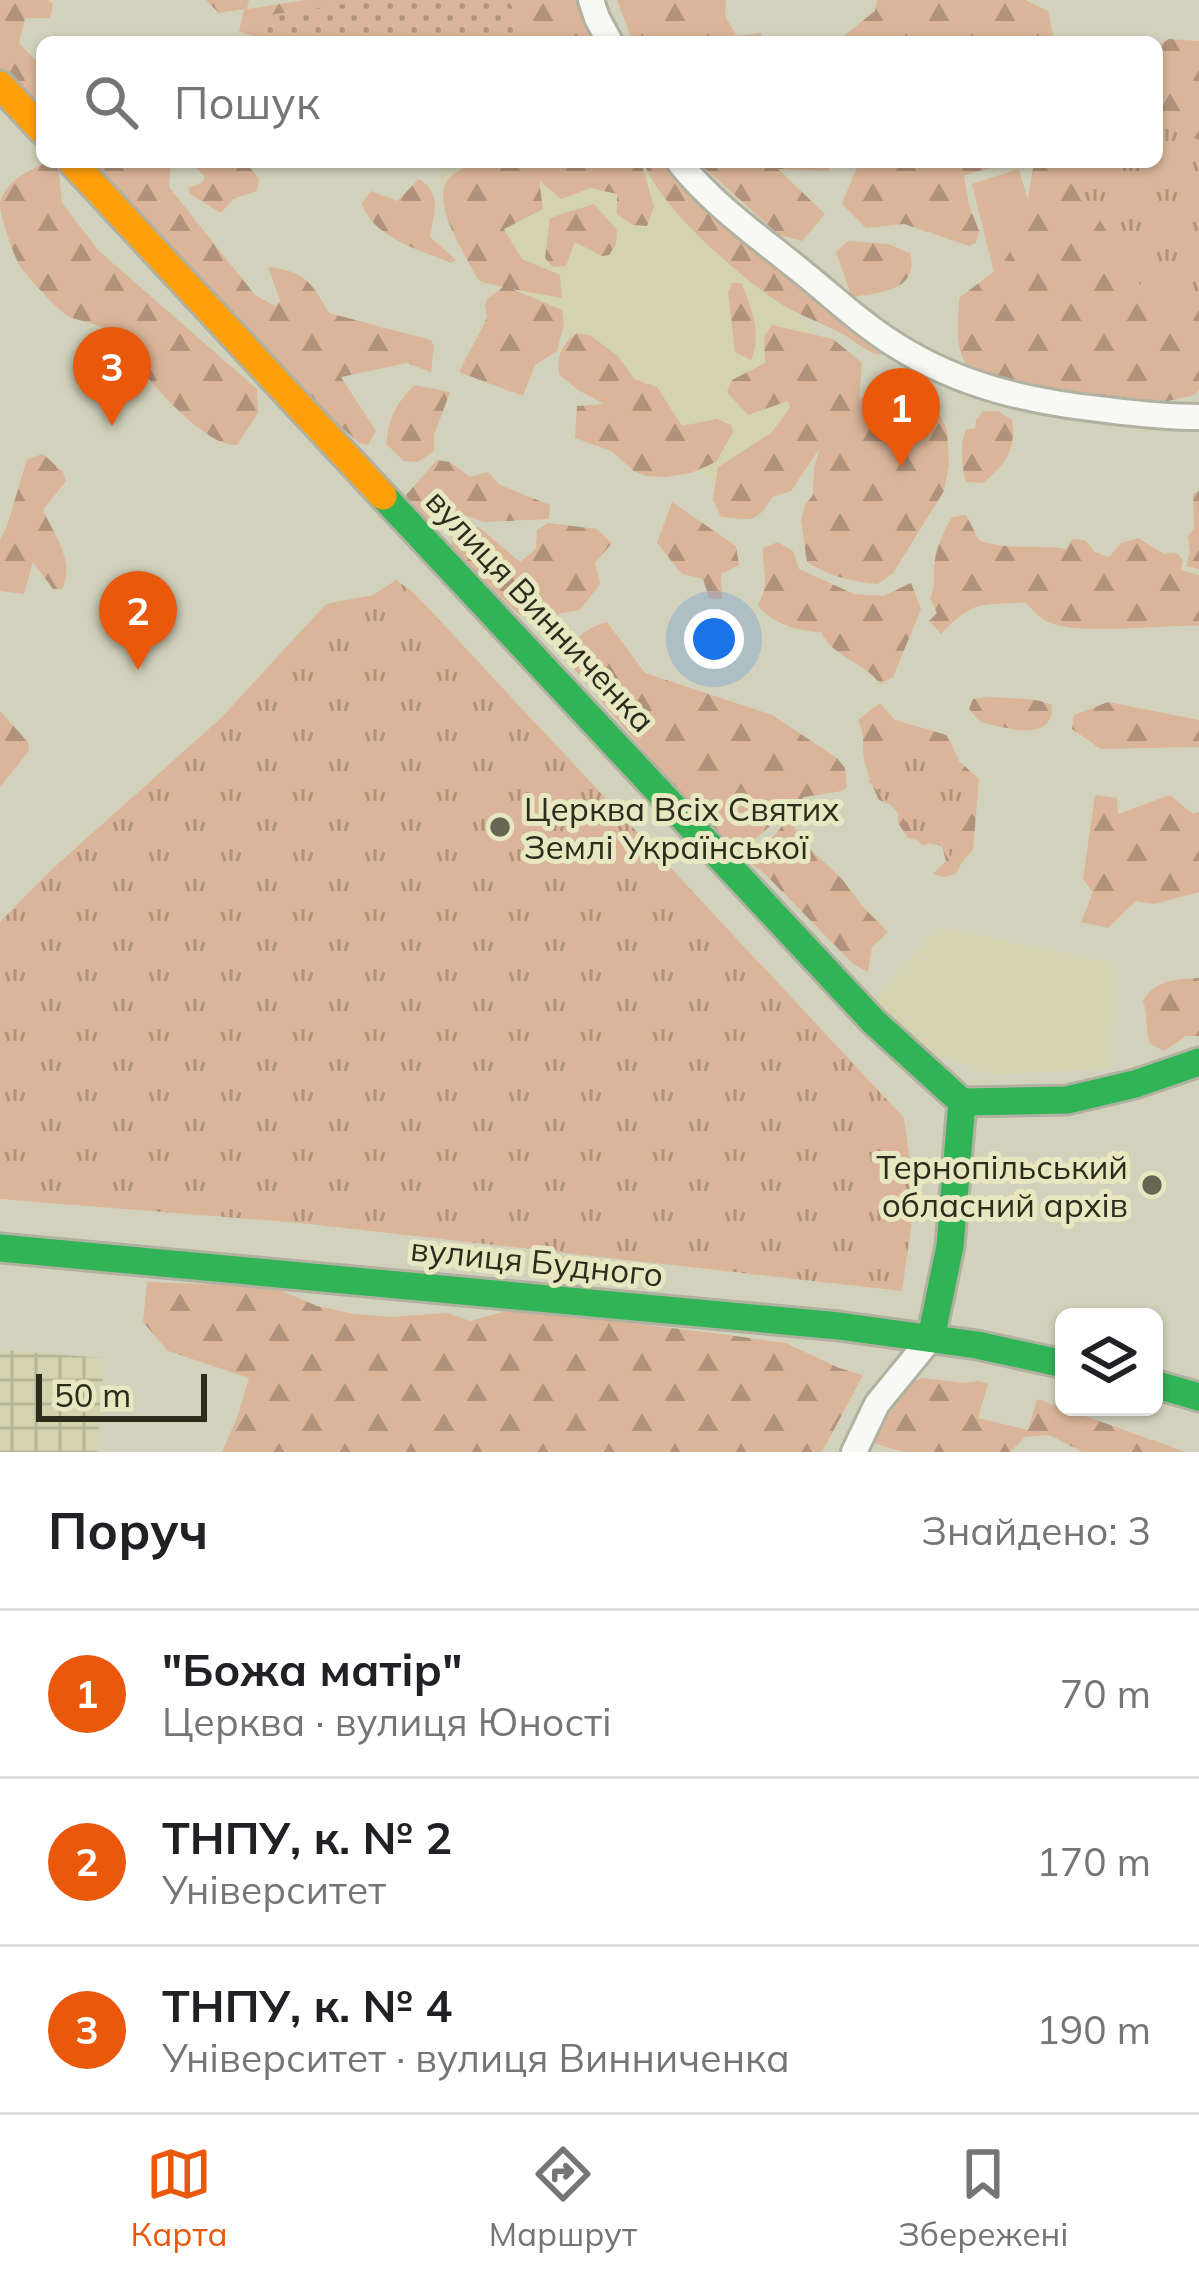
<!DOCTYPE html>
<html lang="uk">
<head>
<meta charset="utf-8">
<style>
  body { margin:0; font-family:Mulish,sans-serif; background:#f2f2f2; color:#202124 }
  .controls { position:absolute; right:36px; bottom:36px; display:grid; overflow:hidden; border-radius:18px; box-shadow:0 3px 9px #0004 }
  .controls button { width:108px; height:108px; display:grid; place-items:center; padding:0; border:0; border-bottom:3px solid #e0e0e0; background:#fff; color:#202124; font:60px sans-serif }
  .scale { position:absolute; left:36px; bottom:30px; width:171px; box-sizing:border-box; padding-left:12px; border:6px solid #2c2c1d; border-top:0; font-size:33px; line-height:42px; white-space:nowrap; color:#2c2c1d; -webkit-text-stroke:9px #e7e8c1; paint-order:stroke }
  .you { position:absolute; left:714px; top:639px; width:42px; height:42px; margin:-30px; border:9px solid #fff; border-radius:50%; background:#1a73e8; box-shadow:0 0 0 18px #1a73e833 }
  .badge { display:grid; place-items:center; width:78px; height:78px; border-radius:50%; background:#ea580c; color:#fff; font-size:39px; font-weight:700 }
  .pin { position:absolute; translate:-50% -99px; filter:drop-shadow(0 3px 6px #0008) }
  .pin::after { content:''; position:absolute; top:63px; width:42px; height:36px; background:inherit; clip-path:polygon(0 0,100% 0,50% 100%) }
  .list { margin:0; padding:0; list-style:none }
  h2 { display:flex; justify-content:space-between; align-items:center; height:156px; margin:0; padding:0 48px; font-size:51px }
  h2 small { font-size:39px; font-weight:400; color:#757577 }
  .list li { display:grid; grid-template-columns:78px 1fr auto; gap:36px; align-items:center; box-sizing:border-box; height:168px; padding:0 48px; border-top:3px solid #e0e0e0 }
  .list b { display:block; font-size:45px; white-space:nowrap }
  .list p { margin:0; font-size:39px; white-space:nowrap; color:#757577 }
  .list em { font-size:39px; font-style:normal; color:#757577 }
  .icon { flex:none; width:66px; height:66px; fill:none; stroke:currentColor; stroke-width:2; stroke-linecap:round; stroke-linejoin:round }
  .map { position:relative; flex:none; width:1199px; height:1452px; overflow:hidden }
  .search { position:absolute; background:#fff; box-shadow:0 3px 9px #0004; left:36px; right:36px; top:36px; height:132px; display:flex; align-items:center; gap:30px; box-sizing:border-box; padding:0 42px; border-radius:18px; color:#757577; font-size:45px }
  .sheet { height:660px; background:#fff }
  nav { display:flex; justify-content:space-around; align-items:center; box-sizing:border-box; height:168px; border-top:3px solid #e0e0e0; background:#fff; font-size:33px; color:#757577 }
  nav a { display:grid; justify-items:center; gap:6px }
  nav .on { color:#ea580c }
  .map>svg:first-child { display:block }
  .built { fill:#d3d3b0 }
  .industrial { fill:url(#industrial-grid) }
  .grass { fill:#dab599 }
  .forest { fill:url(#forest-firs) }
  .park { fill:url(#park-tufts) }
  .garden { fill:url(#garden-dots) }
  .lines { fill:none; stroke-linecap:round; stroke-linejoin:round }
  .street-casing { stroke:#b1b1a1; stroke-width:30 }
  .fast-casing { stroke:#b1b1a1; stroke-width:33 }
  .slow-casing { stroke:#b1b1a1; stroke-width:33 }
  .street { stroke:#f8f8f5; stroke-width:24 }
  .fast { stroke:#30b455; stroke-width:27 }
  .slow { stroke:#ff9f0a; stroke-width:27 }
  .poi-dot { fill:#665; stroke:#e7e8c1; stroke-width:4.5 }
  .labels { text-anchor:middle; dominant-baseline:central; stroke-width:10; stroke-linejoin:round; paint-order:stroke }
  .street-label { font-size:33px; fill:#2c2c1d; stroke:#e7e8c1 }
  .poi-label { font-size:33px; fill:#2c2c1d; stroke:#e7e8c1; text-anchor:start }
</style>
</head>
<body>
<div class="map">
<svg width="1199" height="1452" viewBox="0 0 1199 1452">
  <defs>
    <pattern id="industrial-grid" width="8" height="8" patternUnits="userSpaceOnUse" patternTransform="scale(3)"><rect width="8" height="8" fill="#d3d3b0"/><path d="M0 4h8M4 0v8" fill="none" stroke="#b5b597"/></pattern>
    <pattern id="forest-firs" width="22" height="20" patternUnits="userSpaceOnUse" patternTransform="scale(3)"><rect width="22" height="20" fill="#dab599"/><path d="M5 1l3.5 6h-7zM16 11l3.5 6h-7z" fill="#b1937c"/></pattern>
    <pattern id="park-tufts" width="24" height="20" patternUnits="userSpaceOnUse" patternTransform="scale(3)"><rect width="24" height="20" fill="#dab599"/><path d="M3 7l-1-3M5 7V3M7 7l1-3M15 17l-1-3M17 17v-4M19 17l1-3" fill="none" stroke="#b1937c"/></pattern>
    <pattern id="garden-dots" width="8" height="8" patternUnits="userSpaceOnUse" patternTransform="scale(3)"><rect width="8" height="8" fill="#dab599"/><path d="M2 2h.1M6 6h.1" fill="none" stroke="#b1937c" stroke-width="1.8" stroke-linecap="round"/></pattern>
  </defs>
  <rect width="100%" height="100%" fill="#d2d2bc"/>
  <g class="built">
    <polygon points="463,162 654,162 856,377 727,499 531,298 452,201 438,178"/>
    <polygon points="939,927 1114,964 1112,1068 994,1075 928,1051 872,1003"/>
  </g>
  <polygon class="industrial" points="0,1350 104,1358 97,1452 0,1452"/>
  <polygon class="grass" points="1019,169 1050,279 999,292 972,184"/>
  <g class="forest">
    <polygon points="0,0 48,0 53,4 50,18 25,18 19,43 42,67 42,122 0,78"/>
    <polygon points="206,0 249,0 247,9 305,0 587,0 599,42 275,42 239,32 244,9 219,13"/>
    <polygon points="617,0 726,0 725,16 737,36 761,33 762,42 633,42"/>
    <polygon points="877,0 1025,0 1048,11 1054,40 1070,42 866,42 842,37 875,11"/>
    <path d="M1169,39L1199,41V388L1195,395L1168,401L1128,403L977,381C953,351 958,335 959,298L1000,267L1022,234L1034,162H1157V46Z"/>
    <path d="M81,162H171L169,187L255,295L275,306L280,301L268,267C305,271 312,283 329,313L431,340L434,346L431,372L407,363L341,377L376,431L368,445L359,443L310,399Z"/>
    <polygon points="191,162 246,163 259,179 257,191 233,199 221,213 190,194 189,187 202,183 205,177"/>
    <path d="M474,162H641L654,207L647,226L633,225L617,214V194L591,188L561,199L539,180L543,209L504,229L522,259L560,275L562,298L512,289L562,310L564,324L557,351L535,365L523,396L459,372L487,318L485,304L487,299L503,287L482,282L477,278C466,256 429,201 449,178C455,172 467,167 474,162Z"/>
    <path d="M644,162H678L883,351L879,355C864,351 853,339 839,332C822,323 804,317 788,308C748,285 656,205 644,162Z"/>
    <polygon points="698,162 832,162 828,171 778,169 825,214 802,241 779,235"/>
    <polygon points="859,162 1015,162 964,175 969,205 979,231 976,243 969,246 904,224 866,228 842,204"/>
    <path d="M46,163L58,167L62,203L99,251L257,389L258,413L237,445C200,447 137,365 114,337C101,320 82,325 65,314C57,309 25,274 20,266C14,257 0,215 0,204C4,182 27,171 46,163Z"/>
    <path d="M419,179C443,194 434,213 430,237L456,260L451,263C421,250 372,238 362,203L371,191L397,201Z"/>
    <polygon points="594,204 617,230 616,244 609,255 602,256 575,242 566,266 553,267 545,258 550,218"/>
    <path d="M848,241L888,244L910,253C920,291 879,293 852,297L836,252Z"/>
    <path d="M732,283H741C752,307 762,335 751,360L735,352L728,292Z"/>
    <path d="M772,325L833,339L862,363L859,401L878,379L912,381L929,395L947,429L949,465L944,491L893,573L878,584C851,581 831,577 807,562L801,521L805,505L813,495L814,467L820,448L791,491L772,497C755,526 752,519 721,517L713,500L718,467L771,433L790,408L788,401L748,415L727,392L732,380L765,363L764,337Z"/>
    <path d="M577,333L590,335L619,357L634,379L657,387L682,426L717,419L731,425L733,432L716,462L691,473L665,477L646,476L634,471L611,451L575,438L577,406L604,404L578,390L559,374C557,355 561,345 577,333Z"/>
    <path d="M414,385L450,392L434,435V451L418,462L404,461L386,444C390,415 394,407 414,385Z"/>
    <path d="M983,411H998L1012,420C1017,449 1004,466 983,483L966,482C962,466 959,445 966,430L975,428L976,420Z"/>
    <path d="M43,454L63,472L66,481L43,510C54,535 76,562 62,589H53L33,562L24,594L0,591V540L7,526L27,459Z"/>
    <polygon points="437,460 450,462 470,477 488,472 500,485 550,505 549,519 484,522 458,513 443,519 417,519 406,495"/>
    <polygon points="1199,491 1199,569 1186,566 1190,552 1188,536 1194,528 1193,494"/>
    <polygon points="672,502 736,546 739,565 721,574 722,599 709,598 703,579 682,574 657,543"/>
    <path d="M966,515L979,540C1007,551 1036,544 1066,549L1072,539L1085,540L1095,552L1109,557L1121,543L1138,538L1164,554L1177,553L1183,560L1181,570L1199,575V626C1162,624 1078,637 1046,621C1039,617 1031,608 1025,602C979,606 975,599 941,634L929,621L937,613L930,599C936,586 933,581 934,568C935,550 943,532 952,517Z"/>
    <polygon points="548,523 597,529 612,543 595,563 600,584 580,610 533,618 518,614 451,548 453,529 479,527 520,562 536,549 537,530"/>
    <path d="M778,542L793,551L799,569L854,594L883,596L911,583L921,609L893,677L880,684C864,661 834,659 821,632C800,632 770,623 758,605C771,580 762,574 763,548Z"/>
    <path d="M607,622L645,673L772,715L837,758L845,768L847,787L842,791L804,797L754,840L738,848L718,839L565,658C571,640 589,626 607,622Z"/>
    <path d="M989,697C1011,699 1032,696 1052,705C1053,745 1005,727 980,722L969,709L973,699Z"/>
    <polygon points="1108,702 1199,720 1199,747 1101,749 1072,729 1074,715"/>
    <path d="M880,703L895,720L947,735L959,761L979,779L973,850L962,862L956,874L944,877L933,874L946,861L942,846L908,838L898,823V807L879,800C872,784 864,767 863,750C863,735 864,735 858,720Z"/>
    <polygon points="0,711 28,742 29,751 0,787"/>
    <polygon points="1095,795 1117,798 1118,814 1170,795 1193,814 1199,812 1199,892 1155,904 1136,901 1108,928 1081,922 1093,892 1083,879"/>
    <polygon points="788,819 812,851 841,878 864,908 888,932 872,947 868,972 853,964 766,875 740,855 772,838"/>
    <path d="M1199,978V1036H1186L1164,1051L1150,1044C1145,1029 1148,1016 1143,1001C1155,980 1176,979 1199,978Z"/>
    <polygon points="147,1282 273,1287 317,1306 354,1314 390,1317 447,1313 470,1321 514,1309 729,1335 786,1343 839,1368 863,1375 822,1452 222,1452 237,1418 249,1378 168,1351 143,1322"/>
    <polygon points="925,1378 962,1383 979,1381 988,1384 978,1418 1028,1430 1037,1399 1186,1452 1083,1452 1049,1435 1025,1437 1010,1452 903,1452 873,1443 874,1432 915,1380"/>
  </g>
  <g class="park">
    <polygon points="1157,122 1199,140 1199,300 1151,302 1079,187 1090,162 1157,162"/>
    <polygon points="396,580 414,593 904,1118 915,1199 902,1291 300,1223 0,1199 0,922 50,871 221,718 326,604 373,595"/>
    <path d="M909,745L962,779C965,804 955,831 951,857L936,841L922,846L903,818L868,781Z"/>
  </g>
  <polygon class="garden" points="373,0 508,0 531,42 278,42 267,33 269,15"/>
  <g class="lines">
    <defs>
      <g id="street">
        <polyline points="591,0 597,18 610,42"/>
        <path d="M679,162C710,202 756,235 796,267C829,293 861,324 897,346C962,387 1032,402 1107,410C1138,414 1168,417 1199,417"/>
        <polyline points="854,1452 877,1404 931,1338"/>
      </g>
      <g id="fast">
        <polyline points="383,496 874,1022 962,1102 950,1246 931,1338"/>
        <polyline points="962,1102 1067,1100 1135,1084 1199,1062"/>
        <polyline points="0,1248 839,1326 977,1345 1064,1364"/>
        <polyline points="1154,1384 1199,1397"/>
      </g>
      <g id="slow">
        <polyline points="0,85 42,130"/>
        <polyline points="72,162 383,496"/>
      </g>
    </defs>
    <use href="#street" class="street-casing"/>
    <use href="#fast" class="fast-casing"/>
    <use href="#slow" class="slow-casing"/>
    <use href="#street" class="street"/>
    <use href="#fast" class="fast"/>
    <use href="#slow" class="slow"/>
  </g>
  <g class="poi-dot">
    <circle cx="500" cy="827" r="12"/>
    <circle cx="1152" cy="1185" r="12"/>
  </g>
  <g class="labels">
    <g class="street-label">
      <text transform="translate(541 610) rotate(47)">вулиця Винниченка</text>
      <text transform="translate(537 1261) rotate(6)">вулиця Будного</text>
    </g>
    <g class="poi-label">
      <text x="524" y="808">Церква Всіх Святих<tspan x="524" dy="38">Землі Української</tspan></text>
      <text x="1128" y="1166" text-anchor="end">Тернопільський<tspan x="1128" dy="38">обласний архів</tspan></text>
    </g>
  </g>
</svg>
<div class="controls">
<button><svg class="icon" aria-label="layers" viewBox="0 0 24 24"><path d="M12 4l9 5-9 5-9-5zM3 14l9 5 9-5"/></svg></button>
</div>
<div class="scale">50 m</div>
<div class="you"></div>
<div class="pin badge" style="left:901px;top:467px">1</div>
<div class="pin badge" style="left:138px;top:670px">2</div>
<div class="pin badge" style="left:112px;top:426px">3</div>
<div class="search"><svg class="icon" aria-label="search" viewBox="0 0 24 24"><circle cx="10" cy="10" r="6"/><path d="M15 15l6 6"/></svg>Пошук</div>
</div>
<section class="sheet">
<h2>Поруч<small>Знайдено: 3</small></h2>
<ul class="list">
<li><span class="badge">1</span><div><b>&quot;Божа матір&quot;</b><p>Церква · вулиця Юності</p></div><em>70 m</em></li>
<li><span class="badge">2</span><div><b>ТНПУ, к. № 2</b><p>Університет</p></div><em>170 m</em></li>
<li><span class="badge">3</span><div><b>ТНПУ, к. № 4</b><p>Університет · вулиця Винниченка</p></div><em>190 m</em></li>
</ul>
</section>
<nav>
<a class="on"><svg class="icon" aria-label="map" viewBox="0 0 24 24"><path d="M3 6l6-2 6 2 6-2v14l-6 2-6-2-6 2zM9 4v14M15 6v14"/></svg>Карта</a>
<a><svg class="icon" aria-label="directions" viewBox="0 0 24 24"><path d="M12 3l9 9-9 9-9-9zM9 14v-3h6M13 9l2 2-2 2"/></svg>Маршрут</a>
<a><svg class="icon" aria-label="saved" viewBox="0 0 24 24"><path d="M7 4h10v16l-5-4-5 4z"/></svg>Збережені</a>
</nav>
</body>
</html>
